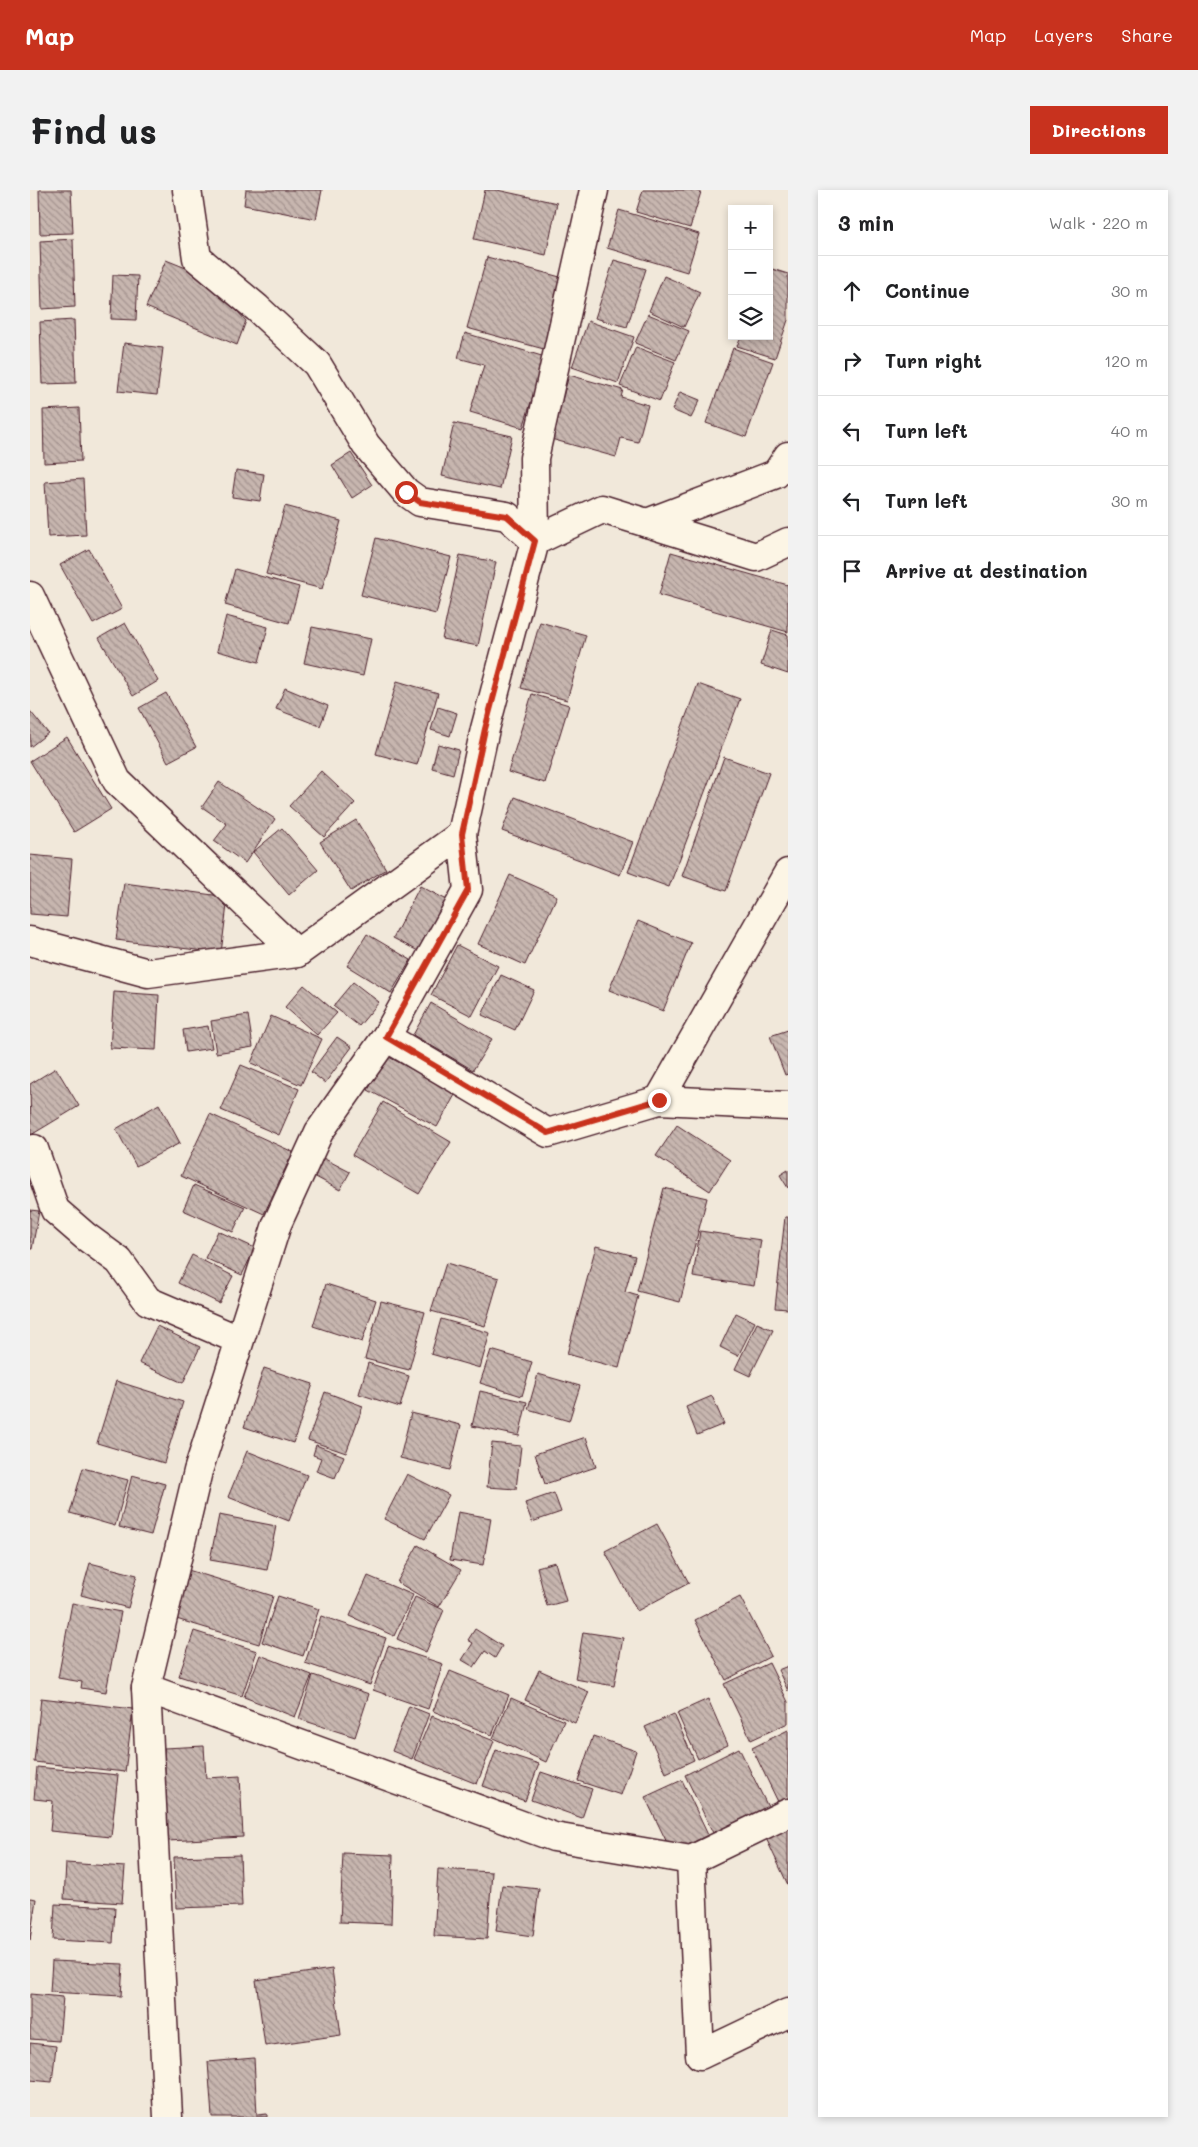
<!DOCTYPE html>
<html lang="en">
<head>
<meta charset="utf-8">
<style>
  body { margin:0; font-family:Mali,sans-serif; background:#f2f2f2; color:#202124 }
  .controls { position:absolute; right:15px; top:15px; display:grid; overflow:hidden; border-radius:0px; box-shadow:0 2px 8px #0003 }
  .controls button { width:45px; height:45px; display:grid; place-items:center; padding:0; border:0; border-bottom:1px solid #e0e0e0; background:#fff; color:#202124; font:25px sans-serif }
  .stop { position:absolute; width:15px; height:15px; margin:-11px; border:4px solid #c8321e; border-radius:50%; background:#fff }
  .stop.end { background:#c8321e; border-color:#fff; box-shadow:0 1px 5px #0008 }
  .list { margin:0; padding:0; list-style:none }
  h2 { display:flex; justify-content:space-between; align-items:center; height:65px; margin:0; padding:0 20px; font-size:21px }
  h2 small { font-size:16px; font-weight:400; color:#757577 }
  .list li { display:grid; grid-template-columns:32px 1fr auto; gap:15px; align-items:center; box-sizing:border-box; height:70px; padding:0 20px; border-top:1px solid #e0e0e0 }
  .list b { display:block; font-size:19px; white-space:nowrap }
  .list em { font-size:16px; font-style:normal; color:#757577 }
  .icon { flex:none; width:28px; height:28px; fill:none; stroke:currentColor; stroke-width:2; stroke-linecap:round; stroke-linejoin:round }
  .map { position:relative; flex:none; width:758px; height:1927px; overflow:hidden; border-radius:0px }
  header { display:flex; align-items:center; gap:30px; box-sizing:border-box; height:70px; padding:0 25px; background:#c8321e; color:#fff }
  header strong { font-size:24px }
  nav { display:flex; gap:28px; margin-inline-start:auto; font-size:18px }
  .intro { display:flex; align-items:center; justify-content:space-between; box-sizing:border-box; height:120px; padding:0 30px }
  h1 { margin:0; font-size:35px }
  .button { padding:12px 22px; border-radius:0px; background:#c8321e; color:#fff; font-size:18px; font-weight:700 }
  main { display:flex; gap:30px; padding:0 30px }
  aside { flex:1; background:#fff; border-radius:0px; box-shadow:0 2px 8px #0003 }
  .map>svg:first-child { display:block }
  .building { fill:url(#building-back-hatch); stroke:#4a1f2b }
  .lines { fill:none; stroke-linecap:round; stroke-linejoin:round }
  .street-casing { stroke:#4a1f2b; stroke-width:31 }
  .secondary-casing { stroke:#4a1f2b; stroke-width:31 }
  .street { stroke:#fcf5e5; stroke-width:28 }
  .secondary { stroke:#fcf5e5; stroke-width:28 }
  .route { stroke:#c8321e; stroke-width:6 }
</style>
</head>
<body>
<header>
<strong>Map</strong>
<nav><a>Map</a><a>Layers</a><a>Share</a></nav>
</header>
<div class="intro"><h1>Find us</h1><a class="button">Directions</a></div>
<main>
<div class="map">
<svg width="758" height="1927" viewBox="0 0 758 1927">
  <defs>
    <pattern id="building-back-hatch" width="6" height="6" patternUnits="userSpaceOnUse" patternTransform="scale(1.25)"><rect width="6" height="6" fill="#c7b6af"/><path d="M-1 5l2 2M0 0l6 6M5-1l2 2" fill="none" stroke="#a4938f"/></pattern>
  </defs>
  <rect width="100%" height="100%" fill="#f1e8da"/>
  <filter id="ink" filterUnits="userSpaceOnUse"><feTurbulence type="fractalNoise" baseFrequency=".02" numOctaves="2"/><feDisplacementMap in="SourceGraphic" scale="10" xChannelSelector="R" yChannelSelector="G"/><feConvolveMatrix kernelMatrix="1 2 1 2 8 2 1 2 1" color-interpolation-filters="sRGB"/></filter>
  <g filter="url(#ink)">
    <g class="building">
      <polygon points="9,0 41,0 43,43 10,44"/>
      <polygon points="216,0 292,0 286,29 214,15"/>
      <polygon points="455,0 467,0 527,13 516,65 444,49"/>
      <polygon points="613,0 663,0 671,2 660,38 606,22"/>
      <polygon points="589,20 669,44 657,82 577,58"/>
      <polygon points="43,49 45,117 12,119 10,51"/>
      <polygon points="457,67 541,90 521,161 437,138"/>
      <polygon points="136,70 176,86 216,131 207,155 116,117"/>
      <polygon points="584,70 616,79 597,137 565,128"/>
      <polygon points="739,78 758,84 758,130 745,168 707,156 711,146 739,146"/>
      <polygon points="83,85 108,86 106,130 81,129"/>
      <polygon points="634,86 670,102 654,137 619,121"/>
      <polygon points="618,124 659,141 646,170 605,153"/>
      <polygon points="44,130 46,193 12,194 10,132"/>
      <polygon points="558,131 604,147 588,193 542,177"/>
      <polygon points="435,143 515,167 493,238 440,222 454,175 428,168"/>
      <polygon points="94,153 133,158 127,205 88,201"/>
      <polygon points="606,157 645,172 630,211 590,196"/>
      <polygon points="703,158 743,172 716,247 676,233"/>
      <polygon points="539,185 593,200 591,207 618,215 608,252 591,248 586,267 521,249"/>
      <polygon points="650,202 670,210 661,228 642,220"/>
      <polygon points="49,218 51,271 14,273 13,220"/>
      <polygon points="424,233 482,246 470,299 412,286"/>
      <polygon points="321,263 342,295 322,308 302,275"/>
      <polygon points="206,280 234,284 230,311 202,307"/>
      <polygon points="53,289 56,345 18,347 15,292"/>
      <polygon points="255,316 311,331 292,399 236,384"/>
      <polygon points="346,348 421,367 406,424 331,405"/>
      <polygon points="59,359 92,419 63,434 30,375"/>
      <polygon points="641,362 758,395 758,442 629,405"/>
      <polygon points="430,365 466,372 448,456 412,449"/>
      <polygon points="205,379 269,397 259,433 195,415"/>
      <polygon points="196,426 238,437 229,472 187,461"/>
      <polygon points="510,432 556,445 537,510 491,498"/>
      <polygon points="95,433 128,491 103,506 69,448"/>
      <polygon points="282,437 341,449 333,486 274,473"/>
      <polygon points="742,440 758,445 758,484 731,475"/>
      <polygon points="367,491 408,503 387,575 346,564"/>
      <polygon points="668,494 710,509 639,697 598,682"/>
      <polygon points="255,498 298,516 290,536 246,519"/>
      <polygon points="136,503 166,557 138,572 109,518"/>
      <polygon points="502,504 539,515 515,593 478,582"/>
      <polygon points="408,517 427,523 420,546 401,540"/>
      <polygon points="0,521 18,543 0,557"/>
      <polygon points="37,547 81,619 44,642 0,571"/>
      <polygon points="408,554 429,560 423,584 402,578"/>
      <polygon points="694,567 739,583 696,701 652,686"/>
      <polygon points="291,581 325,613 294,647 259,616"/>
      <polygon points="189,592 245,629 215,673 184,651 197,634 172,617"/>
      <polygon points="485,607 603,652 590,685 472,641"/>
      <polygon points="326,630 356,679 321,701 290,652"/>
      <polygon points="252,638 288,680 259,705 223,662"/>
      <polygon points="0,665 42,669 37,727 0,724"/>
      <polygon points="480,685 527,706 495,775 448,754"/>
      <polygon points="94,693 198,707 191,763 86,750"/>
      <polygon points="390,696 419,711 392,763 363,748"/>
      <polygon points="608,731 661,753 633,821 579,800"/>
      <polygon points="337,744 381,770 361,803 317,776"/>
      <polygon points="427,755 468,776 442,826 401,805"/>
      <polygon points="471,785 504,800 485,840 452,825"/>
      <polygon points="323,792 349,812 329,836 303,816"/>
      <polygon points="274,795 307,823 287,845 255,817"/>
      <polygon points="84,802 129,805 126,860 80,858"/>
      <polygon points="401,813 462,849 443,880 383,845"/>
      <polygon points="218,825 223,857 186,863 181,831"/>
      <polygon points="241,826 292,849 271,895 221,873"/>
      <polygon points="178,836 182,858 156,862 153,840"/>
      <polygon points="758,840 758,884 755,885 740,846"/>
      <polygon points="307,847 322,857 295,893 281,882"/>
      <polygon points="357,866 426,903 407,937 338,900"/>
      <polygon points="211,875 269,899 249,945 191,920"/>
      <polygon points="26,878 49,916 1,945 0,894"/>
      <polygon points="353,912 421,952 389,1004 322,965"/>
      <polygon points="129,914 150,953 106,976 86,939"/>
      <polygon points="180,924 263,962 234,1024 151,986"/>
      <polygon points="647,935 700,970 680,1001 626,966"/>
      <polygon points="291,967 320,982 310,1000 282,985"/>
      <polygon points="758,980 758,998 750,985"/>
      <polygon points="164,995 215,1017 203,1042 153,1020"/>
      <polygon points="634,998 677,1008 650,1112 607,1101"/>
      <polygon points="0,1020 9,1021 2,1059 0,1059"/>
      <polygon points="755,1027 758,1027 758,1119 745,1118"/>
      <polygon points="188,1041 225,1058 212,1085 175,1068"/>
      <polygon points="670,1041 731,1050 724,1096 663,1087"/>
      <polygon points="566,1056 605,1066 595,1102 608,1106 589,1178 537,1164"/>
      <polygon points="162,1065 203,1086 189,1113 148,1093"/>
      <polygon points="416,1073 469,1088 455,1136 401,1121"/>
      <polygon points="296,1094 346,1110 332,1152 283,1136"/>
      <polygon points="351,1111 395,1122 379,1180 335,1169"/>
      <polygon points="706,1123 725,1132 708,1166 690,1157"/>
      <polygon points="411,1129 460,1143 450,1178 401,1164"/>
      <polygon points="727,1133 743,1140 720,1186 705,1179"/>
      <polygon points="127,1136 170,1157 153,1193 109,1173"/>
      <polygon points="461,1160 502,1172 492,1206 450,1193"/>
      <polygon points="338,1173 379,1186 370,1217 329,1204"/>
      <polygon points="234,1178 283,1194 263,1253 214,1237"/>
      <polygon points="508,1184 550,1196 539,1231 498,1219"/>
      <polygon points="86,1191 153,1212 134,1273 67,1253"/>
      <polygon points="450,1201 497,1212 489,1246 442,1236"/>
      <polygon points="295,1202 333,1216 316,1263 278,1250"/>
      <polygon points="682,1206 694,1234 667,1245 656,1217"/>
      <polygon points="381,1223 431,1235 420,1280 370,1268"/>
      <polygon points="556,1247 566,1277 515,1294 505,1264"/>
      <polygon points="462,1253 491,1256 486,1299 457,1297"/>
      <polygon points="286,1255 314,1266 305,1288 286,1281 291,1268 283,1265"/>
      <polygon points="217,1261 277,1285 259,1331 198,1307"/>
      <polygon points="53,1278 98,1290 85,1336 40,1323"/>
      <polygon points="377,1284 419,1305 395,1349 354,1329"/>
      <polygon points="102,1285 135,1294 121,1345 89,1337"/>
      <polygon points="524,1303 531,1322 502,1332 495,1313"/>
      <polygon points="428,1322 461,1328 453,1375 420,1370"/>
      <polygon points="189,1325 246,1336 237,1380 180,1370"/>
      <polygon points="627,1334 659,1393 607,1421 575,1361"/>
      <polygon points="388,1355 431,1380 409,1417 367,1392"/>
      <polygon points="525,1372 536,1411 517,1416 507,1377"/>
      <polygon points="60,1373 107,1385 98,1418 51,1405"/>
      <polygon points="158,1380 243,1406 229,1454 143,1428"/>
      <polygon points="338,1386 383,1405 364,1446 320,1426"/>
      <polygon points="248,1406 289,1419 273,1466 232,1452"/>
      <polygon points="385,1407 414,1420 396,1462 367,1449"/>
      <polygon points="710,1407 741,1466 696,1490 665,1430"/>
      <polygon points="42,1413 91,1422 76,1502 51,1498 52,1492 28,1488"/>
      <polygon points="291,1426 356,1448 340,1495 275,1473"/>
      <polygon points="445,1439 472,1456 465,1468 455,1461 444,1477 432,1470 443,1453 438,1450"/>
      <polygon points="164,1441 227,1461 212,1506 149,1486"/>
      <polygon points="553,1442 593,1448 584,1496 545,1489"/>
      <polygon points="358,1456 413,1474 398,1519 343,1500"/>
      <polygon points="230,1465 282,1485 265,1527 214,1507"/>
      <polygon points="739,1473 758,1512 758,1533 721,1550 694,1494"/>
      <polygon points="758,1476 758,1501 748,1480"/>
      <polygon points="509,1480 559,1502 545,1533 495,1510"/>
      <polygon points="420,1481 479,1505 462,1545 403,1521"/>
      <polygon points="283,1485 339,1504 325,1547 269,1529"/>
      <polygon points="11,1508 103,1519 95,1582 4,1572"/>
      <polygon points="481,1508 534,1531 516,1572 463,1548"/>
      <polygon points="678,1509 698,1555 668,1569 647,1523"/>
      <polygon points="379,1516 399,1524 382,1569 362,1561"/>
      <polygon points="644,1524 664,1570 636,1583 615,1537"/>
      <polygon points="402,1526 464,1551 447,1594 384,1569"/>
      <polygon points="758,1540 758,1612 750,1616 722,1558"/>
      <polygon points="563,1546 606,1561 591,1605 548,1591"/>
      <polygon points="174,1556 176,1588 210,1586 213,1647 138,1651 134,1558"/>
      <polygon points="709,1558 738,1617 683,1643 655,1585"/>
      <polygon points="466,1560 509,1574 495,1611 453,1596"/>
      <polygon points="7,1577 88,1585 81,1647 20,1641 23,1611 4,1609"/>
      <polygon points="511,1582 562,1599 552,1628 501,1610"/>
      <polygon points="652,1590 678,1645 642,1663 615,1607"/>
      <polygon points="758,1635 758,1695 735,1646"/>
      <polygon points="313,1663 363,1665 361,1734 310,1732"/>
      <polygon points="210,1665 212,1716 146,1718 144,1667"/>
      <polygon points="36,1673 95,1677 92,1713 34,1709"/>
      <polygon points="408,1679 462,1682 457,1749 404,1746"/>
      <polygon points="472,1695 509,1699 503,1746 466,1741"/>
      <polygon points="0,1708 6,1709 0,1750"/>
      <polygon points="25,1714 85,1717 83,1753 23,1750"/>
      <polygon points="22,1771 93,1774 91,1806 20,1802"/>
      <polygon points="302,1779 311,1845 235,1856 226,1790"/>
      <polygon points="0,1804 33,1807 29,1851 0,1849"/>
      <polygon points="0,1853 26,1856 22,1892 0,1890"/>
      <polygon points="224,1868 227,1925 237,1924 237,1927 182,1927 178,1872"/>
    </g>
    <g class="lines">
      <defs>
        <g id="street">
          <polyline points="157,0 167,68 227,118 287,174 336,255 376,302 390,312 477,326 505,351 504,268 564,0"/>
          <polyline points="617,333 726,367 758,352"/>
          <polyline points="0,406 87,591 267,763"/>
          <polyline points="432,644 438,700 356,847 518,943 629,910 758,916"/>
          <polyline points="629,910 758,683"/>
          <polyline points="4,959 25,1020 55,1046 89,1071 118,1111 209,1150"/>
          <polyline points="116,1498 524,1647 661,1670 758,1623"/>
          <polyline points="661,1670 670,1865 758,1823"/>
          <polyline points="138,1927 116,1498 168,1281 247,1034 289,942 356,847"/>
        </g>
        <polyline id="secondary" points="0,751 118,783 267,763 432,644 455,539 505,351 572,319 617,333 746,284 758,266"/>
      </defs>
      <use href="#street" class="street-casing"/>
      <use href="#secondary" class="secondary-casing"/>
      <use href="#street" class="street"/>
      <use href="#secondary" class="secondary"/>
    </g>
  </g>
  <g class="lines" filter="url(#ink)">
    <polyline class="route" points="376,302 390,312 477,326 505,351 455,539 432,644 438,700 356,847 518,943 629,910"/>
  </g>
</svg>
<div class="controls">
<button>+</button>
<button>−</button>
<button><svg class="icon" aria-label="layers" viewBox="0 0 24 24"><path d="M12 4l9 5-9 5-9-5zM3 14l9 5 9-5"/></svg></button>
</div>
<div class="stop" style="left:376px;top:302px"></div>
<div class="stop end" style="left:629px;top:910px"></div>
</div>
<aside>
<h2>3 min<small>Walk · 220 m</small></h2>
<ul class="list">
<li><svg class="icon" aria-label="ahead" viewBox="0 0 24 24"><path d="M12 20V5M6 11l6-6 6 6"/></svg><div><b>Continue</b></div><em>30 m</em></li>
<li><svg class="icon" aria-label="right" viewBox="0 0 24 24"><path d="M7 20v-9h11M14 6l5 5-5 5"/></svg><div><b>Turn right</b></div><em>120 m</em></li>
<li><svg class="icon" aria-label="left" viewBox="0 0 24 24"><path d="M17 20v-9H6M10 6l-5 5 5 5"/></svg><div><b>Turn left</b></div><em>40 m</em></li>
<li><svg class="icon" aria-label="left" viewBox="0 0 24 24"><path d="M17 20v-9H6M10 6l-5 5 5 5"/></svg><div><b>Turn left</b></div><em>30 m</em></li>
<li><svg class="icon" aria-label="arrive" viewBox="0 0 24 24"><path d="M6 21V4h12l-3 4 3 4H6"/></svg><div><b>Arrive at destination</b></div></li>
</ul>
</aside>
</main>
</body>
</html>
